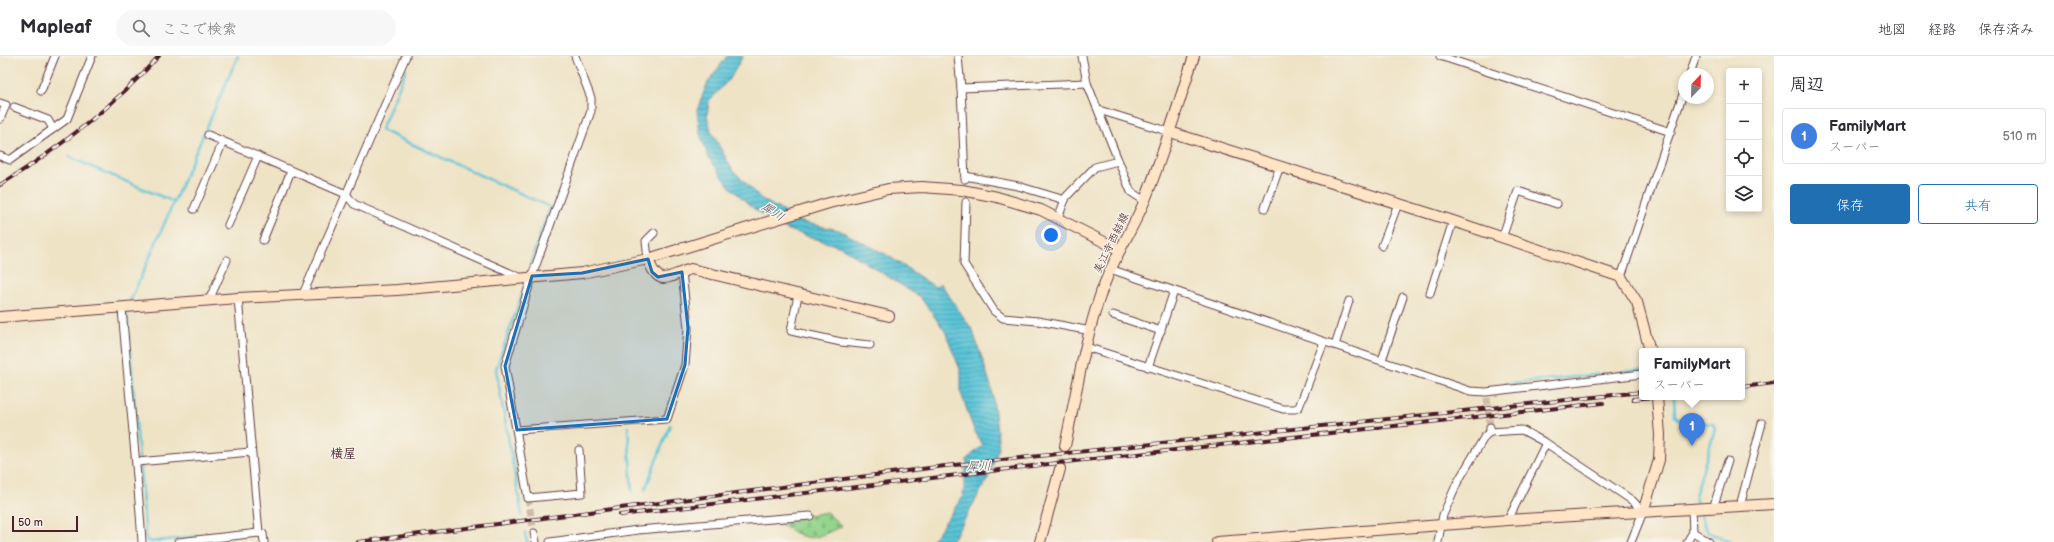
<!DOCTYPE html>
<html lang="ja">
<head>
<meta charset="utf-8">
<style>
  body { margin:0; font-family:"Balsamiq Sans","Klee One",sans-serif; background:#f7f7f7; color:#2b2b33 }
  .controls { position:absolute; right:12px; top:12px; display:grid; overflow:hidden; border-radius:4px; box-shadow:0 2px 6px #0003 }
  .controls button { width:36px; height:36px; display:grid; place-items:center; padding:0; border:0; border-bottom:1px solid #e1e1e2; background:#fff; color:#2b2b33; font:20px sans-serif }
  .compass { position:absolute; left:1678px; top:12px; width:36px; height:36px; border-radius:50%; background:#fff; box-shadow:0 2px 6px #0003; rotate:23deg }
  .scale { position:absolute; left:12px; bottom:10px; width:66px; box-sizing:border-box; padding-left:4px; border:2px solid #4a1f2b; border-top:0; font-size:11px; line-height:14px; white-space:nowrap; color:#4a1f2b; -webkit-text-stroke:3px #f7f3e8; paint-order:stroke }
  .you { position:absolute; left:1051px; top:179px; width:14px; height:14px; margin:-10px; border:3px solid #fff; border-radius:50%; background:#1a73e8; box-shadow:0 0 0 6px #1a73e833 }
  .badge { display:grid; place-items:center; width:26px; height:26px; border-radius:50%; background:#1f6fb2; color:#fff; font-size:13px; font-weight:700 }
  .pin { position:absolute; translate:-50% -33px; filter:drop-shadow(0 1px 2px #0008) }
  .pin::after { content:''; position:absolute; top:21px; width:14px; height:12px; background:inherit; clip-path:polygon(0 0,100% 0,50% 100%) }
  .popup { position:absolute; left:1639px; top:292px; width:106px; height:52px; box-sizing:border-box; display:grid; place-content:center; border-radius:4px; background:#fff; filter:drop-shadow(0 1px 3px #0005); font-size:13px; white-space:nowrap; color:#7c7c81 }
  .popup b { font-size:15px; color:#2b2b33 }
  .popup::after { content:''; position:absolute; left:50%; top:100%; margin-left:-8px; border:8px solid transparent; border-top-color:#fff }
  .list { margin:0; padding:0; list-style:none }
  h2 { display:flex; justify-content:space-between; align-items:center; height:52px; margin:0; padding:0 16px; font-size:17px }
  h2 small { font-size:13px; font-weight:400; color:#7c7c81 }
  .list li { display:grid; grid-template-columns:26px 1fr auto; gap:12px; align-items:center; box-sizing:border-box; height:56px; margin:0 8px 8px; padding:0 8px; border:1px solid #e1e1e2; border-radius:4px }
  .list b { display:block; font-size:15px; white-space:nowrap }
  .list p { margin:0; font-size:13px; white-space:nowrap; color:#7c7c81 }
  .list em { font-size:13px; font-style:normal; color:#7c7c81 }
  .actions { display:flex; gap:8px; padding:12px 16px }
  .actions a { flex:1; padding:9px 0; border:1px solid #1f6fb2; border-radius:4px; text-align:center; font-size:14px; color:#1f6fb2 }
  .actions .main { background:#1f6fb2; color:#fff }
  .icon { flex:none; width:22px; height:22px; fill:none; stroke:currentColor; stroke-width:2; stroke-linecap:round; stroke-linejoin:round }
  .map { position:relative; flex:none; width:1774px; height:486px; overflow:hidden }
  header { display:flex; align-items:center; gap:24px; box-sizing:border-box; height:56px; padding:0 20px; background:#fff; border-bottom:1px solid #e1e1e2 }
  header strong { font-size:19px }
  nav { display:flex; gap:22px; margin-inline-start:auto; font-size:14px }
  .search { width:280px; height:36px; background:#f7f7f7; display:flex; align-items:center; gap:10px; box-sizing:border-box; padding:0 14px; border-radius:22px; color:#7c7c81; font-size:15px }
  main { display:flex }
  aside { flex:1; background:#fff }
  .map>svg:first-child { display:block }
  .cemetery { fill:url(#cemetery-stones); stroke:#6f7a5c }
  .water { fill:url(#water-rules); stroke:#527281 }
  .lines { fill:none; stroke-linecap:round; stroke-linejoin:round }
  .stream { stroke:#5bc4d7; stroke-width:2.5 }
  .street-tunnel { stroke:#cebca7; stroke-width:7; stroke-dasharray:7 3.5; stroke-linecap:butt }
  .secondary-tunnel { stroke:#cebca7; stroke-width:10; stroke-dasharray:10 5; stroke-linecap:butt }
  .street-casing { stroke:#633c42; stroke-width:9 }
  .secondary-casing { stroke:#633c42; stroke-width:12 }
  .street { stroke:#fff; stroke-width:7 }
  .secondary { stroke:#ffe4c6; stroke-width:10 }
  .rail-casing { stroke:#4a1f2b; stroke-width:4 }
  .rail { stroke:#f7f3e8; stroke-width:2.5; stroke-dasharray:8; stroke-linecap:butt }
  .marked { fill:#1f6fb2; fill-opacity:0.2; stroke:#1f6fb2; stroke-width:3; stroke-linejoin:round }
  .labels { text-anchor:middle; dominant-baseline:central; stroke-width:3; stroke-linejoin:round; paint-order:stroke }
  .street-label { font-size:11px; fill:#4a1f2b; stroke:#f7f3e8 }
  .water-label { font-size:12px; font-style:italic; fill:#4f515f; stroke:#f7f3e8 }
  .quarter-label { font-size:13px; font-weight:bold; fill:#4a1f2b; stroke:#f7f3e8 }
</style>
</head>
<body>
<header>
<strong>Mapleaf</strong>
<div class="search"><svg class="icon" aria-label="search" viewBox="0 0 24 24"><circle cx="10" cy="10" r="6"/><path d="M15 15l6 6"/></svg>ここで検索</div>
<nav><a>地図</a><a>経路</a><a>保存済み</a></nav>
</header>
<main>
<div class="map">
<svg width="1774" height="486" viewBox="0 0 1774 486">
  <defs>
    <pattern id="cemetery-stones" width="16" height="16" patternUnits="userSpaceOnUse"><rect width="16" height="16" fill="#94d58d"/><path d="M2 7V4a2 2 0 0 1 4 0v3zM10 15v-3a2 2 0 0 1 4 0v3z" fill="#81b67a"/></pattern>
    <pattern id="water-rules" width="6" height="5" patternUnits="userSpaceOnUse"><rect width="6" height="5" fill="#5bc4d7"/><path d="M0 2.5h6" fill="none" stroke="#4d9faf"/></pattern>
  </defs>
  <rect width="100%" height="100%" fill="#f7f3e8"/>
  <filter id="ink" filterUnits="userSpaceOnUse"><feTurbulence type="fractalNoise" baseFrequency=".025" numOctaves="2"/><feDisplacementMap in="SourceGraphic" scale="8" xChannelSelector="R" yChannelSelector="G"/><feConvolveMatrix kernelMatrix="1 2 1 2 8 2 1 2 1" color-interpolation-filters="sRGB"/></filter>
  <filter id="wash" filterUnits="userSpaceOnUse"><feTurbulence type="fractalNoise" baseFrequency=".012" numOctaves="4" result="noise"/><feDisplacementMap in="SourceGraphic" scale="16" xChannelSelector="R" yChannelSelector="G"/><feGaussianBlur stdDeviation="0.9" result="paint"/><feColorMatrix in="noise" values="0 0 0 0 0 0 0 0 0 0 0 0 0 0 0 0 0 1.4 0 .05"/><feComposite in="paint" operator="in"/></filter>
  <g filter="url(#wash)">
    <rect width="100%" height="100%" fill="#efe3c6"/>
    <path class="cemetery" d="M826,456L842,470C808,486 811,486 778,467Z"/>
    <polygon class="water" points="727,0 743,0 731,21 709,45 707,60 711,75 732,113 760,142 801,166 839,174 887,199 935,231 941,228 973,275 992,333 999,392 988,422 955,480 949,486 929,486 937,478 963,440 967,403 983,389 974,374 961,337 961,316 945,275 920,241 841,191 786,173 754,153 730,131 709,102 700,78 697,54 707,28"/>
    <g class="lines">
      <g class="stream">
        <polyline points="406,14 381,74 550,151 530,208"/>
        <polyline points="69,101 174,146"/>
        <polyline points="522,238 496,313 522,459"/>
        <polyline points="129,248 238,0"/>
        <polyline points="127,259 146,483 149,486 229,477"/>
        <polyline points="1505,328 1642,314"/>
        <polyline points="1674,341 1675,360 1680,364 1713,368 1715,373 1695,440 1697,449"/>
        <polyline points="628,371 632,435"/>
        <polyline points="645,434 670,369"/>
        <polyline points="1698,454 1708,476 1730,486"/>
        <polyline points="525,476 527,486"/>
      </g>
    </g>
  </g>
  <g filter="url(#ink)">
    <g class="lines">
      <g class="street-tunnel">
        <polyline points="1487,342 1490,371"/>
        <polyline points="528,442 534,477"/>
      </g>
      <polyline class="secondary-tunnel" points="1060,413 1065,390"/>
      <defs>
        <g id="street">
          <polyline points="575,0 591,42 591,55 532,220 505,310 528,442 582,437 579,394"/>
          <polyline points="958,0 961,32 965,123"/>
          <polyline points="1082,0 1087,27 1131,136 1145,145"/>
          <polyline points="1440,0 1671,76"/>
          <polyline points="1690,18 1696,0"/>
          <polyline points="961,32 1087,27"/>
          <polyline points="41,35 55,0"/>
          <polyline points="0,47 6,49 0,63"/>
          <polyline points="14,51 48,64 53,73"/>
          <polyline points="1099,54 1170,76"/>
          <polyline points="208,79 346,138 354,148 519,221"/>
          <polyline points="0,100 10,104 67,63 92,0"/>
          <polyline points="965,120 1018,130 1065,144"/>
          <polyline points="966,146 964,208 994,255 1003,262 1038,265 1091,275"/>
          <polyline points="1265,152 1280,110"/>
          <polyline points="194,153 223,86"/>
          <polyline points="1058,162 1066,141 1095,111 1118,105"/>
          <polyline points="228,169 258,100"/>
          <polyline points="1502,182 1518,135 1557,148"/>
          <polyline points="263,184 291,115"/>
          <polyline points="1382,190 1398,148"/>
          <polyline points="648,203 646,185 654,177"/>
          <polyline points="1110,213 1470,335 1486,336 1642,318"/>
          <polyline points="1621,221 1684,35"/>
          <polyline points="1430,237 1453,165"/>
          <polyline points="303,238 406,0"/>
          <polyline points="798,239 791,275 841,286 870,289"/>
          <polyline points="238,242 259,477"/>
          <polyline points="209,244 227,204"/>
          <path d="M122,252C128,330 137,408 142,486"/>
          <polyline points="1113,259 1161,275"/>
          <polyline points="1335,289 1349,245"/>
          <polyline points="1086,291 1283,353 1295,353 1299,351 1324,286"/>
          <polyline points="1382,304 1403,241"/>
          <polyline points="1148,311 1174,235"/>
          <polyline points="1490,371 1490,376 1522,374 1546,387 1633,445 1643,456 1631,486"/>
          <polyline points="517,374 667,363 685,309 688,272 682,216"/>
          <polyline points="137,406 251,396"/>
          <polyline points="1740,450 1762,367"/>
          <polyline points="1716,452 1715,446 1728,405"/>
          <polyline points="1508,464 1546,387"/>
          <polyline points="1693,476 1709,486"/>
          <polyline points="534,477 536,486"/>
          <polyline points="178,486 259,477 263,478 264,486"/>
          <polyline points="550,486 638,474 810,460"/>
          <polyline points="1438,486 1443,459 1457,427 1485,380 1490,376"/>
          <polyline points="1687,486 1693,476 1692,453"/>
        </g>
        <g id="secondary">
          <polyline points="1170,76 1447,163 1621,221 1637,246 1650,295"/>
          <path d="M648,203C659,234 669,219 691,213L889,260"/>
          <polyline points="0,261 238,242 397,234 582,217 648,203 829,147 888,133 922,131 962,134 997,141 1041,154 1120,194"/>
          <path d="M1065,390C1076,339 1084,286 1101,237C1112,204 1132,175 1145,144C1164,97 1178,48 1194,0"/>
          <polyline points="1643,456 1659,404 1660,379 1657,341"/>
          <polyline points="1040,486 1060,413"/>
          <polyline points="1217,486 1508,464 1774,448"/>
        </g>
      </defs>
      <use href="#street" class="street-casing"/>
      <use href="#secondary" class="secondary-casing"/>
      <use href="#street" class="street"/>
      <use href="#secondary" class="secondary"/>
      <defs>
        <g id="rail">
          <path d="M0,129C58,93 113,51 159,0"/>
          <polyline points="1742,331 1774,327"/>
          <polyline points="1633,343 1653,341"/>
          <polyline points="620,459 1075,405 1603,347"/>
          <polyline points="358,486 945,410 1642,336"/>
        </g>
      </defs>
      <use href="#rail" class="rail-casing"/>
      <use href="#rail" class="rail"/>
    </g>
  </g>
  <path class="marked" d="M648,203L652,216L658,221L682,216L688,272L685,309L667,363L517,374L505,310L532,220L582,217Z"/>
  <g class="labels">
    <g class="street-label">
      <text transform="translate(1111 187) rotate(-64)">美江寺西結線</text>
    </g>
    <g class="water-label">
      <text transform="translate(773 156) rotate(33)">犀川</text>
      <text x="979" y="410">犀川</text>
    </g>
    <g class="quarter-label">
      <text x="343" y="398">横屋</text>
    </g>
  </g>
</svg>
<div class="controls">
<button>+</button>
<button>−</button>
<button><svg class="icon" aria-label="locate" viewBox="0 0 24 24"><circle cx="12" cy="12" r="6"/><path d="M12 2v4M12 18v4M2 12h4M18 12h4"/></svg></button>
<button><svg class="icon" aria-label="layers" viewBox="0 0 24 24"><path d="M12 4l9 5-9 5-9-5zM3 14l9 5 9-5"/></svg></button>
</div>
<svg class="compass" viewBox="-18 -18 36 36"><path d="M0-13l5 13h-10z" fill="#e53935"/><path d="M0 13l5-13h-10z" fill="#7c7c81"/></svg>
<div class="scale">50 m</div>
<div class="you"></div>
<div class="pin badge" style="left:1692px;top:390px;background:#3f7fe0">1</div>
<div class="popup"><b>FamilyMart</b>スーパー</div>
</div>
<aside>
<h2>周辺<small></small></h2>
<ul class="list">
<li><span class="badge" style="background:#3f7fe0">1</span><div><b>FamilyMart</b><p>スーパー</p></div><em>510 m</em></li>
</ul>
<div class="actions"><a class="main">保存</a><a>共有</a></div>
</aside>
</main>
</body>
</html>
